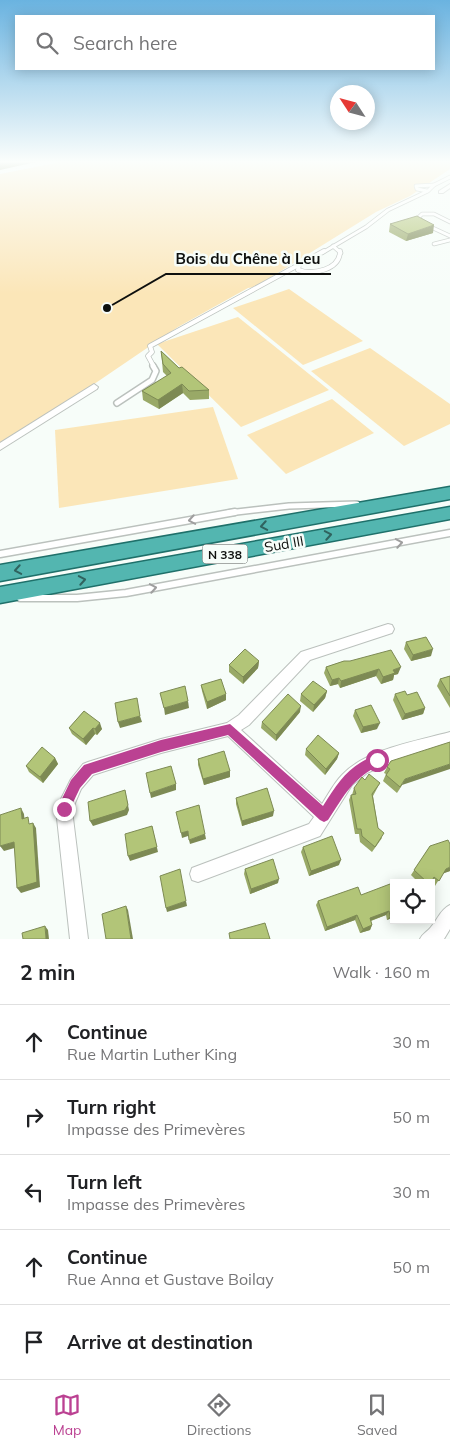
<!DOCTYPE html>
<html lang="en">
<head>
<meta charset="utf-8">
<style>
  body { margin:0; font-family:Mulish,sans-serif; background:#f6f6f6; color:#202124 }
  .controls { position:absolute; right:15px; bottom:15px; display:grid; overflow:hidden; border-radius:0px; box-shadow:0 2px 12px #0003 }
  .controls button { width:45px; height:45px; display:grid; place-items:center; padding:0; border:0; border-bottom:1px solid #e0e0e0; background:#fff; color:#202124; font:25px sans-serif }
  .compass { position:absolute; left:330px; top:85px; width:45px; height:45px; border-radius:50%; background:#fff; box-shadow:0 2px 12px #0003; rotate:306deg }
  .stop { position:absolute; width:15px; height:15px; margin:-11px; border:4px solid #bb4192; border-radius:50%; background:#fff }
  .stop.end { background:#bb4192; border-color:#fff; box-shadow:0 1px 5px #0008 }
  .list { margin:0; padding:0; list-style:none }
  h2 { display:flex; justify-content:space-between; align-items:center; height:65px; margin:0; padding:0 20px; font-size:21px }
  h2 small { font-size:16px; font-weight:400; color:#757577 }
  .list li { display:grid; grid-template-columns:32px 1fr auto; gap:15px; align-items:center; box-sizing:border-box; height:75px; padding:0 20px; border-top:1px solid #e0e0e0 }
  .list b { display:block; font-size:19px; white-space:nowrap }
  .list p { margin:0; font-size:16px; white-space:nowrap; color:#757577 }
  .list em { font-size:16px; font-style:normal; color:#757577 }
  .icon { flex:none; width:28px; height:28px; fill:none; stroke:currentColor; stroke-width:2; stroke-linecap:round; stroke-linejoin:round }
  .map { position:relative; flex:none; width:450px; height:939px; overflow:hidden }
  .search { position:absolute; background:#fff; box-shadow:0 2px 12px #0003; left:15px; right:15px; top:15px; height:55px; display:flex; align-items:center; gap:12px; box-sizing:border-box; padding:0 18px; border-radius:0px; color:#757577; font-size:19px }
  .sheet { height:440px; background:#fff }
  nav { display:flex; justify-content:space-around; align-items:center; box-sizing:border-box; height:70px; border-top:1px solid #e0e0e0; background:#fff; font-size:14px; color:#757577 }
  nav a { display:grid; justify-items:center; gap:2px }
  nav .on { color:#bb4192 }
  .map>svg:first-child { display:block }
  .green { fill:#fbe6b8 }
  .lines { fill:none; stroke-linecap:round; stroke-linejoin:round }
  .service-far3-casing { stroke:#bbc1bd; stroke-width:4.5 }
  .service-far2-casing { stroke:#bbc1bd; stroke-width:5.5 }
  .service-far1-casing { stroke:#bbc1bd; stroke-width:8 }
  .service-casing { stroke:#bbc1bd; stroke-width:9 }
  .minor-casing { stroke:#bbc1bd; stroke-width:2 }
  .trunk-casing { stroke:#1f706a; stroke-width:3 }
  .service-far3 { stroke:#fff; stroke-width:3 }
  .service-far2 { stroke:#fff; stroke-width:4 }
  .service-far1 { stroke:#fff; stroke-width:5 }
  .service { stroke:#fff; stroke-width:6 }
  .minor { fill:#fff; fill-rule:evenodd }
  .trunk { fill:#53b6b0; fill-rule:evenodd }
  .wall { fill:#99a967 }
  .shaded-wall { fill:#7d8a54 }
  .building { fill:#b2c578; stroke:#7d8a54 }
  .oneway { stroke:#9f9f9f }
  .oneway2 { stroke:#30635f }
  .route { fill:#bb4192 }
  .labels { text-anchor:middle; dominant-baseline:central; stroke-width:5; stroke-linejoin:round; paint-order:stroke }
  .shield { fill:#f7fdf9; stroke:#545754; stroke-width:1 }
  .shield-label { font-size:12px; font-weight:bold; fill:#0e100e }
  .street-label { font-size:14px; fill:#0e100e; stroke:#f7fdf9 }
  .leader { fill:none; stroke:#0e100e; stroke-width:2 }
  .callout-dot { fill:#0e100e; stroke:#f7fdf9; stroke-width:2 }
  .callout-label { font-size:15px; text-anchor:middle; font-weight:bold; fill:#0e100e; stroke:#f7fdf9; stroke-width:5; stroke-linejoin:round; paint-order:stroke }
</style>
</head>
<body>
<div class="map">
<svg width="450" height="939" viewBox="0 0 450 939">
  <rect width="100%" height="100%" fill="#f7fdf9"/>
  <g class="green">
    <polygon points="60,162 450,162 450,169 410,196 376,212 255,287 248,288 178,327 0,448 0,174"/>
    <polygon points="289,289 363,341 303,365 233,308"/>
    <polygon points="238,317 329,390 241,427 157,344"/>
    <polygon points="370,348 450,404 450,424 404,446 311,371"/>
    <polygon points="332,399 374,433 286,474 247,435"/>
    <polygon points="213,407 238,479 59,508 55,430"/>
  </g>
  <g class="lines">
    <defs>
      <g id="service-far3">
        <polyline points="427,191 417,189 416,186 434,185"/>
        <polyline points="450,222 434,214 422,214 419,217 422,223 450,236"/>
        <polyline points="434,244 450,240"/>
        <polyline points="333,246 341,253"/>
        <polyline points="322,253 366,227 388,210 428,191 434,185 450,177"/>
      </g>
      <g id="service-far2">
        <path d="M299,265L298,270C313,275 340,270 340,251"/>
        <polyline points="154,367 148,356 152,352 150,346 324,251"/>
      </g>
      <g id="service-far1">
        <polyline points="117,403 152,380 156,371 153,366"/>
        <polyline points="228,513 289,506 357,504"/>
      </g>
      <g id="service">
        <polyline points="0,554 235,512"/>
        <polyline points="20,598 77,598 126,593 450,533"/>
      </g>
      <g id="minor">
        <polygon points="450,184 450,188 443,193 439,193 439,191"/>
        <polygon points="94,384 98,387 97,389 0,450 0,443"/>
        <path d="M388,624L392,625L394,629L392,633L310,660L249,725L241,730L322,804C328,795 334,783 342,775C366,749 417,741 450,732V746L380,767L367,773L352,785L320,836L198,882L192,880L190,874L192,868L309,824L314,817L228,736L161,753L93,775L81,789L72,810L88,939H70L56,809L71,779L83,764L88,762L161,739L227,723L239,715L301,652Z"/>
        <path d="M450,905V929L444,939H420C423,933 427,932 431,927C438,919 440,910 450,905Z"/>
      </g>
      <g id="trunk">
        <polygon points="450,487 450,499 0,581 0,565"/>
        <polygon points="450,507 450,519 0,603 0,587"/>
      </g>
    </defs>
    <use href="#service-far3" class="service-far3-casing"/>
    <use href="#service-far2" class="service-far2-casing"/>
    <use href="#service-far1" class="service-far1-casing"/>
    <use href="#service" class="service-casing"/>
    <use href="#minor" class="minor-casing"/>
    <use href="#trunk" class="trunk-casing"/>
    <use href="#service-far3" class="service-far3"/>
    <use href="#service-far2" class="service-far2"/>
    <use href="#service-far1" class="service-far1"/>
    <use href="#service" class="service"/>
    <use href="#minor" class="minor"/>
    <use href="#trunk" class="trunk"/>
  </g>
  <g class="wall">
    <polygon points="390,224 433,233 406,241 389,232"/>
    <polygon points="161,351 179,368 209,390 209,399 190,400 183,393 159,409 143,400 142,391 167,376 163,372"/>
    <polygon points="406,642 431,656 411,661 404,649"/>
    <polygon points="259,661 258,668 243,684 229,672 229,665"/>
    <polygon points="344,661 398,674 394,675 393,680 381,684 376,676 340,688 338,684 330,686 324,673 326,667"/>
    <polygon points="450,676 450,708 437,686 440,679"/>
    <polygon points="201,685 226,700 207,709 202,691"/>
    <polygon points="327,691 325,698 313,712 300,701 301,694"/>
    <polygon points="395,694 407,695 425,708 423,714 402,720 393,700"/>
    <polygon points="355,710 377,729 361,733 353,716"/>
    <polygon points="84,711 102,729 97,735 95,734 86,745 72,734 69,728"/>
    <polygon points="300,712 276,741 261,728 262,722"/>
    <polygon points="306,749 339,753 337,759 325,775 305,755"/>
    <polygon points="55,758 58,764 43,783 29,772 26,766"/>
    <polygon points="198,759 230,771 230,777 204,785 198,765"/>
    <polygon points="391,761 402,785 397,793 383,781 386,774 384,773 387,767"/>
    <polygon points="365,780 380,783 373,796 378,828 382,838 372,852 360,842 359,834 355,834 349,800 351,795 352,795 354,788"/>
    <polygon points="236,798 273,816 242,826 236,804"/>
    <polygon points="430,846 450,871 443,873 435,886 431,883 419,883 411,875"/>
    <polygon points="303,847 339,865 309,876 301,852"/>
    <polygon points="245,869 278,883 250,894 244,874"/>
    <polygon points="394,892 394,917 387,920 386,915 371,921 372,925 370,930 360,933 355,920 325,931 316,905 318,901 361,895"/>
  </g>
  <g class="shaded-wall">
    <polygon points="0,162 36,162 0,170"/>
    <polygon points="434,225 433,233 406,241 408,234"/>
    <polygon points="182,384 183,393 159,409 158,400"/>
    <polygon points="433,649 431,656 411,661 413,655"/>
    <polygon points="259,661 258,668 243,684 243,677"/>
    <polygon points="401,667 398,674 394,675 393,680 381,684 383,677 393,670"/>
    <polygon points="379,669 376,676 340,688 341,681"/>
    <polygon points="339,678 338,684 330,686 332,680"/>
    <polygon points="327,691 325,698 313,712 314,705"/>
    <polygon points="226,694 226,700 207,709 207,702"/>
    <polygon points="188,701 189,708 165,715 164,708"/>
    <polygon points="301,706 300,712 276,741 276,735"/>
    <polygon points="425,708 423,714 402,720 405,714"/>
    <polygon points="140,716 142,722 120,728 118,722"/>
    <polygon points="100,723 102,729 97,735 95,729"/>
    <polygon points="380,723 377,729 361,733 363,727"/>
    <polygon points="93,728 95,734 86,745 83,739"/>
    <polygon points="339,753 337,759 325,775 326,769"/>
    <polygon points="55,758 58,764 43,783 40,777"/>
    <polygon points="450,764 450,769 402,785 397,793 405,779"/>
    <polygon points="230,771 230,777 204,785 203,779"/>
    <polygon points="176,784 176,790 151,798 150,793"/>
    <polygon points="125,790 129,810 127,815 93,826 90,821"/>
    <polygon points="21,808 24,814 25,825 22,819"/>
    <polygon points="274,811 273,816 242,826 242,821"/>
    <polygon points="33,823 36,828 40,887 21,893 17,888"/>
    <polygon points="152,826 158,852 130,861 128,856"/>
    <polygon points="188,831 188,836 182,838 181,833"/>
    <polygon points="205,834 206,839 190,844 189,840"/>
    <polygon points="14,842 18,847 4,851 0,846"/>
    <polygon points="341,860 339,865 309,876 311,871"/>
    <polygon points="450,867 450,871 442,874 446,869"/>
    <polygon points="279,879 278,883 250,894 251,889"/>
    <polygon points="186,901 187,906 167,912 166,908"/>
    <polygon points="126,906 128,910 133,939 131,939"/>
    <polygon points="389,911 386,915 367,922 370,918"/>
    <polygon points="394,914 394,917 387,920 390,916"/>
    <polygon points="357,915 355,920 325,931 327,927"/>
    <polygon points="372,925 370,930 360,933 363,929"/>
    <polygon points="45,926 48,930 49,939 46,939"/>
  </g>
  <g class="building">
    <polygon points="417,216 434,225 408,234 390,224"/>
    <polygon points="161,351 179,368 182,367 209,390 189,391 182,384 158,400 142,391 171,373 163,364"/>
    <polygon points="426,637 433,649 413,655 406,642"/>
    <polygon points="245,649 259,661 243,677 229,665"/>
    <polygon points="391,650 401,667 393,670 395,673 383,677 379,669 341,681 339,678 332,680 326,667 344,661 350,661"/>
    <polygon points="450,676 450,696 440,679"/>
    <polygon points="221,679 226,694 207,702 201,685"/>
    <polygon points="313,681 327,691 314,705 301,694"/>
    <polygon points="185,686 188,701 164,708 160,693"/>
    <polygon points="405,691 407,695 417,692 425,708 405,714 395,694"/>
    <polygon points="288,694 301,706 276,735 262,722"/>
    <polygon points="137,698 140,716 118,722 115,703"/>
    <polygon points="371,705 380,723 363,727 355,710"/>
    <polygon points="84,711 100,723 95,729 93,728 83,739 69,728"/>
    <polygon points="318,735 339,753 326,769 306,749"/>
    <polygon points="450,742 450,764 405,779 400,787 386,775 390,769 387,767 391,761"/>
    <polygon points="42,747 55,758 40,777 26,766"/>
    <polygon points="224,751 230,771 203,779 198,759"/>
    <polygon points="171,766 176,784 150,793 146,773"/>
    <polygon points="369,774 380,783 372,794 378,828 384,833 375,847 362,836 361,829 357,829 351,795 356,794 354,788 362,777 365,780"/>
    <polygon points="267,788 274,811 242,821 236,798"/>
    <polygon points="125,790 128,805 125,810 90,821 88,802"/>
    <polygon points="199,805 205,834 189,840 188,831 181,833 176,812"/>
    <polygon points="21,808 22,819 28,817 29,824 33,823 37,882 17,888 14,842 0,846 0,815"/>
    <polygon points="152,826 157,847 128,856 125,834"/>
    <polygon points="332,836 341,860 311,871 303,847"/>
    <polygon points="448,840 450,844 450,867 446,869 439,881 434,877 431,883 428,883 414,870 430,846"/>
    <polygon points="273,859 279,879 251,889 245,869"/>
    <polygon points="180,869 186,901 166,908 160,876"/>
    <polygon points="390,884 394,892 394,914 390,916 389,911 370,918 372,925 363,929 357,915 327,927 318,901 358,887 361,895"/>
    <polygon points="126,906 131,939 106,939 102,914"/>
    <polygon points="265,923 270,939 230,939 229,933"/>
    <polygon points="45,926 46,939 23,939 22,933"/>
  </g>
  <defs><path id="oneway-chevron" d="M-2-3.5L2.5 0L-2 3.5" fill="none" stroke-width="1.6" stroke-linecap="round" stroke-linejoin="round" transform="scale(1.25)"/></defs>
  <g class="oneway">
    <use href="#oneway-chevron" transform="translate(192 520) rotate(170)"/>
    <use href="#oneway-chevron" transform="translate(399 543) rotate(-10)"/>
    <use href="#oneway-chevron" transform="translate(153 588) rotate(-10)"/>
  </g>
  <g class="oneway2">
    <use href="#oneway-chevron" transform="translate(264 526) rotate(170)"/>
    <use href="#oneway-chevron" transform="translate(328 535) rotate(-10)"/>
    <use href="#oneway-chevron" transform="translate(18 570) rotate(170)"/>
    <use href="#oneway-chevron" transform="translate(82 580) rotate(-10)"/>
  </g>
  <linearGradient id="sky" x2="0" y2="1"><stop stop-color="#6ab3e0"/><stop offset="0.55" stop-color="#fbfefc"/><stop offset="1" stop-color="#fbfefc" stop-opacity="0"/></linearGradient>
  <rect width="450" height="294" fill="url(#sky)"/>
  <path class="route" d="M230,724L323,806C339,781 347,767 377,754L381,756L383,760L381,764C352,779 345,794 328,820L324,822L320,820L228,735L161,752L92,774L80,788L68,813L64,815L59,813L57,809L71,780L84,765L161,740Z"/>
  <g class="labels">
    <rect class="shield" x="202.5" y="544.5" width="45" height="19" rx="4"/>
    <g class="shield-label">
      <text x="225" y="554">N 338</text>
    </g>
    <g class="street-label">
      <text transform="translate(284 544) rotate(-10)">Sud III</text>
    </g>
  </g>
  <path class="leader" d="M107 308L166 274H331"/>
  <circle class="callout-dot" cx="107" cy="308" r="5"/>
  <g class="callout-label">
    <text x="248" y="264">Bois du Chêne à Leu</text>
  </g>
</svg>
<div class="controls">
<button><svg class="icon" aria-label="locate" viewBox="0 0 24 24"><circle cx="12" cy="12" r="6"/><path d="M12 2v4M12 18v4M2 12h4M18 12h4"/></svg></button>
</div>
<svg class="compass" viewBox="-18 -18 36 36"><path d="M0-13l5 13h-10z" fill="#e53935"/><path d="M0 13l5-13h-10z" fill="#757577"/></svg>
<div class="stop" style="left:377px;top:760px"></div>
<div class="stop end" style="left:64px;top:809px"></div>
<div class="search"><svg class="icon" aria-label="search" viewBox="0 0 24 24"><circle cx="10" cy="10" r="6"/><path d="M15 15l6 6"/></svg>Search here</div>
</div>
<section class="sheet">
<h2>2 min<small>Walk · 160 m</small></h2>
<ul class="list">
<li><svg class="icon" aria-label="ahead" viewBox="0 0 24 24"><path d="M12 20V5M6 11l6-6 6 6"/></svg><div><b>Continue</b><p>Rue Martin Luther King</p></div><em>30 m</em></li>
<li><svg class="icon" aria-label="right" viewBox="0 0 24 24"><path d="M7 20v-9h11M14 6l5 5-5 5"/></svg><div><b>Turn right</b><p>Impasse des Primevères</p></div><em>50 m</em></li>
<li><svg class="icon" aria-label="left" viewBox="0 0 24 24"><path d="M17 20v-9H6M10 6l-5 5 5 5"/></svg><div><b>Turn left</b><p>Impasse des Primevères</p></div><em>30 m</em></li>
<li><svg class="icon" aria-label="ahead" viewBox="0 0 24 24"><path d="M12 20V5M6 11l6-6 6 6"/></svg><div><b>Continue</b><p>Rue Anna et Gustave Boilay</p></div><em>50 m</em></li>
<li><svg class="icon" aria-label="arrive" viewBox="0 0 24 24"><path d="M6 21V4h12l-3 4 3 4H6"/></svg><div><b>Arrive at destination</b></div></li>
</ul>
</section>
<nav>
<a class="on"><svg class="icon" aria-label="map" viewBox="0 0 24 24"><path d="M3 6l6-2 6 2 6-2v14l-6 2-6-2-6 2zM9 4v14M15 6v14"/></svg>Map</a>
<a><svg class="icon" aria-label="directions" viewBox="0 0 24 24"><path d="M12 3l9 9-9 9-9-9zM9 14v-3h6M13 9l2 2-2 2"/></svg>Directions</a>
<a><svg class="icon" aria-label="saved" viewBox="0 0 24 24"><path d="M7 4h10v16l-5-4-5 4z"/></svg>Saved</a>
</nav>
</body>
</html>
